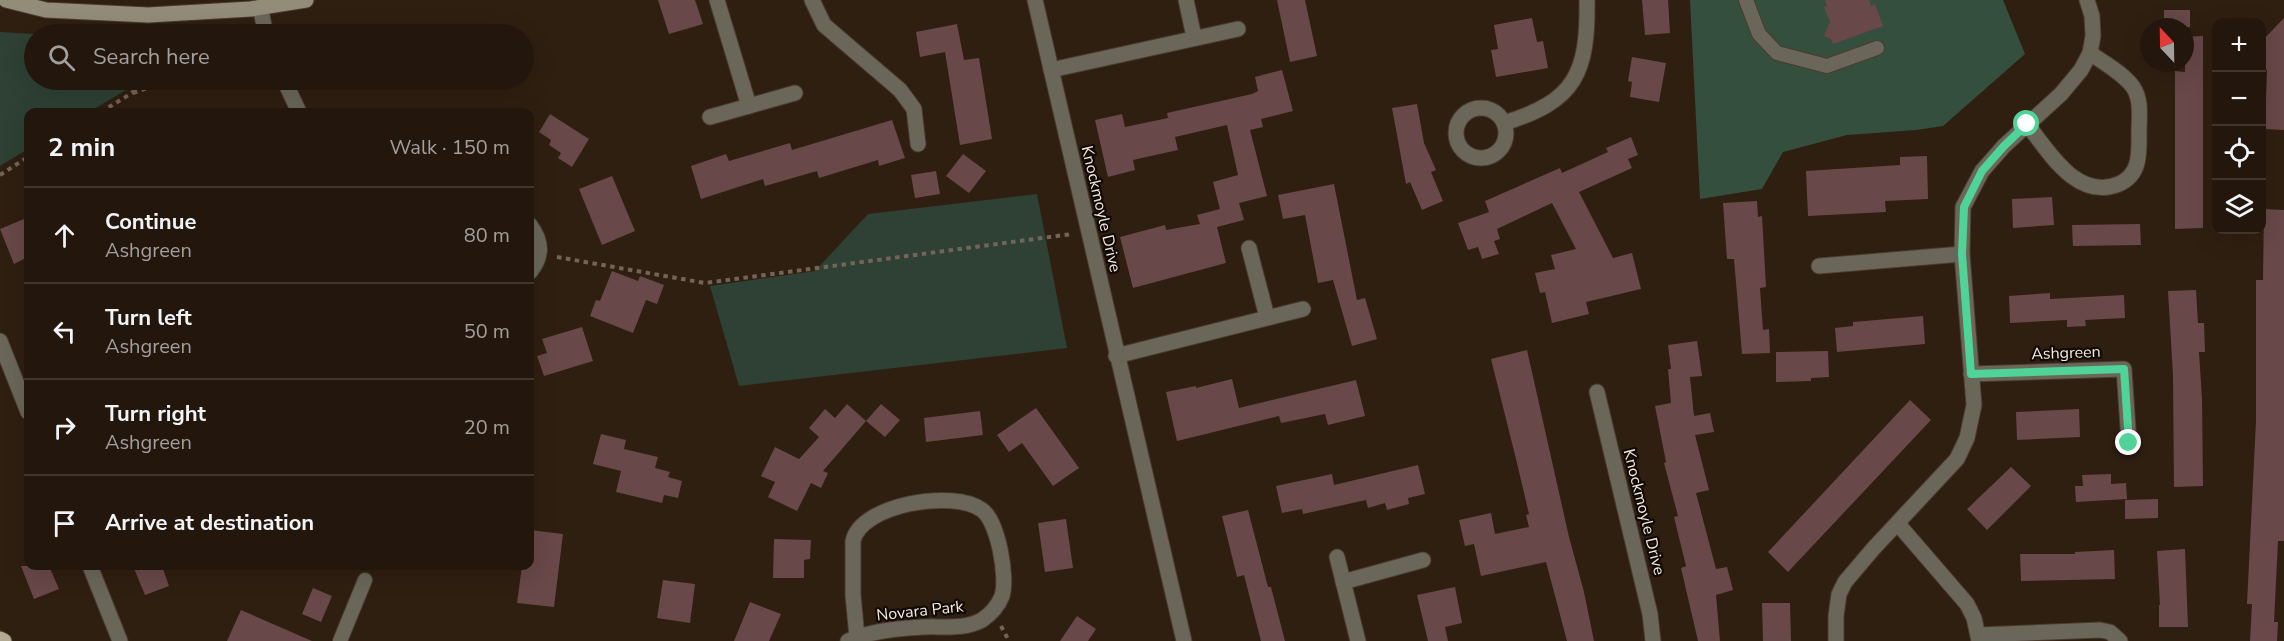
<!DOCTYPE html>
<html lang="en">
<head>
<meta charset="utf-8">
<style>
  body { margin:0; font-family:"Nunito Sans",sans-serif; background:#2f241b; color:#f1f3f6 }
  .controls { position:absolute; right:18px; top:18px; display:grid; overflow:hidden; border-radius:12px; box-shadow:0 6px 24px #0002 }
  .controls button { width:54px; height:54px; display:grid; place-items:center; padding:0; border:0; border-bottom:2px solid #40362e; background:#23170d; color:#f1f3f6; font:30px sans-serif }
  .compass { position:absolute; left:2140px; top:18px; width:54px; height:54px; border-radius:50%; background:#23170d; box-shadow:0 6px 24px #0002; rotate:338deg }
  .stop { position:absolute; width:18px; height:18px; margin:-14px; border:4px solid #50d398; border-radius:50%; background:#fff }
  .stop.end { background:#50d398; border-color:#fff; box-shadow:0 2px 6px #0008 }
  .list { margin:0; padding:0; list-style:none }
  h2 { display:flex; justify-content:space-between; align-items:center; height:78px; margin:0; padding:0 24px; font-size:26px }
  h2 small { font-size:20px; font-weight:400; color:#a39f9d }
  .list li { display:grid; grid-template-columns:39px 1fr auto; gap:18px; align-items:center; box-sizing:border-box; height:96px; padding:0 24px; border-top:2px solid #40362e }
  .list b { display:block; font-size:22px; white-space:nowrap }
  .list p { margin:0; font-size:20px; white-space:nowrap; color:#a39f9d }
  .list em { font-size:20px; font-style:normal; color:#a39f9d }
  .icon { flex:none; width:33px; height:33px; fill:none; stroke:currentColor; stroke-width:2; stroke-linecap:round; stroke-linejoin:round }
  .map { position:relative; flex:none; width:2284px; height:641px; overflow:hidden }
  .search { position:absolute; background:#23170d; box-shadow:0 6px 24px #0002; left:24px; top:24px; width:510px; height:66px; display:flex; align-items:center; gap:15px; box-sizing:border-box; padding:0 21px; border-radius:33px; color:#a39f9d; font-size:22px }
  .panel { position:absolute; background:#23170d; box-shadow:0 6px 24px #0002; left:24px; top:108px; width:510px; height:462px; border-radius:12px }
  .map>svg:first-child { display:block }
  .green { fill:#2e4134 }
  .forest { fill:#354f3e }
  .building { fill:#684848 }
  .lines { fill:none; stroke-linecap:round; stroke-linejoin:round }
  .service-casing { stroke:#4b3b2e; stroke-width:16 }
  .minor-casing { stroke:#4b3b2e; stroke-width:17 }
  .secondary-casing { stroke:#4b3b2e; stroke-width:17 }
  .primary-casing { stroke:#4b3b2e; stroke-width:17 }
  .path { stroke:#736458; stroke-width:4; stroke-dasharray:4.5 4.5; stroke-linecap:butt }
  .service { stroke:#6a665a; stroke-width:14 }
  .minor { stroke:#6a665a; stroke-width:15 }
  .secondary { stroke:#938c79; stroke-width:15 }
  .primary { stroke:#b2aa91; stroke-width:15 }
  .route { stroke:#50d398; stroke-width:8 }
  .labels { text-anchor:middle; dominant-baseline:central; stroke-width:4.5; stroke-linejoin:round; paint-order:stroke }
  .street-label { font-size:16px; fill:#f5e9e0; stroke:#110a05 }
</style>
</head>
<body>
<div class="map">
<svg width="2284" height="641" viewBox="0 0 2284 641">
  <rect width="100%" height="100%" fill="#2f1f11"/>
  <g class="green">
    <polygon points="0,32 35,34 34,80 154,80 126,90 89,112 28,112 28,149 0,166"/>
    <polygon points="1037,194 1067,348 739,386 710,286 815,271 868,214"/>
  </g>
  <polygon class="forest" points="1690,0 2003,0 2025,54 1943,126 1916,130 1847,135 1783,152 1762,189 1700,199"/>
  <g class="building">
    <polygon points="658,0 695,0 703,24 669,34"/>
    <polygon points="1277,0 1305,0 1317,56 1290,62"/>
    <polygon points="1642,0 1668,0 1670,33 1645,35"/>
    <polygon points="1825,0 1869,0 1871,6 1875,4 1883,26 1833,44 1831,39 1824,36 1830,22 1824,7 1827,6"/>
    <rect x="2164" y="10" width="26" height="17"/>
    <polygon points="1532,18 1537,42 1543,41 1548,68 1496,77 1491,50 1498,49 1494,25"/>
    <polygon points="2284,18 2284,130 2265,129 2267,70 2262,64 2262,41"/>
    <polygon points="957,24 964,60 979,58 992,139 960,145 945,52 920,57 916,32"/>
    <polygon points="2203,36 2203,228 2175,229 2175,71 2185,72 2185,37"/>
    <polygon points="1632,57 1666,63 1659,102 1630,97 1632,82 1628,81"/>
    <polygon points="1282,70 1293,111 1261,119 1263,127 1250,130 1267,196 1239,203 1244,220 1217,227 1226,263 1133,288 1120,237 1165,225 1166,230 1200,224 1197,215 1220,209 1213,182 1238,175 1227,125 1175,137 1178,150 1133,160 1135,170 1108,177 1095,120 1122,114 1125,127 1168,118 1167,113 1252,94 1258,91 1255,77"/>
    <polygon points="1417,104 1424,143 1436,170 1431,172 1443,201 1422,210 1410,182 1406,184 1392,108"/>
    <polygon points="550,114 589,139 572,167 558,158 561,153 549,145 551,140 539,132"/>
    <polygon points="892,120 905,158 879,166 878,160 819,178 817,171 765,186 763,179 701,199 691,166 726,154 729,161 790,143 792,150"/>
    <polygon points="1631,137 1638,155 1628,159 1632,168 1579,192 1613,258 1632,253 1641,289 1586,302 1589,314 1552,323 1545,292 1540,293 1535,273 1555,269 1551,255 1576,249 1552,203 1497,229 1500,239 1494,241 1499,254 1482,259 1478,247 1468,250 1458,223 1489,212 1485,201 1560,168 1562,173 1608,152 1606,148"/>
    <polygon points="963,154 986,171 969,193 946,176"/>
    <polygon points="1927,156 1928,199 1885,201 1886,212 1808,216 1806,171 1900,165 1900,157"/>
    <polygon points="936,171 940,194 915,198 911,175"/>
    <polygon points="612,176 635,231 602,245 579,189"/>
    <polygon points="1334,184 1357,300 1365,298 1377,339 1352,346 1333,280 1318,283 1305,215 1283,219 1278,195"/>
    <polygon points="2052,197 2054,225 2013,228 2012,199"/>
    <polygon points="1757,201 1758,217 1762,216 1766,287 1760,288 1763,330 1769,329 1770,353 1742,354 1734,259 1727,259 1723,203"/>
    <polygon points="2264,209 2284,210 2284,541 2278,541 2274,622 2278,622 2277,641 2250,641 2252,604 2247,604 2256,421 2256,280 2263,280"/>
    <polygon points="24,219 28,232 28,257 14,264 0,229"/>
    <polygon points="2140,224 2141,245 2073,246 2072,225"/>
    <polygon points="612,271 638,281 640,276 664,285 657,304 646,300 633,333 590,316 596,300 600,301"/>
    <polygon points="2196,290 2198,323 2204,323 2205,352 2199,352 2202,399 2203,486 2174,487 2173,375 2168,291"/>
    <polygon points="2050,293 2050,299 2124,295 2125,318 2085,320 2086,326 2067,327 2067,320 2010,323 2009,296"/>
    <polygon points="1923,316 1925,344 1837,352 1835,328 1853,326 1853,322"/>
    <polygon points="582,327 593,361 544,376 537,356 547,353 542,339"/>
    <polygon points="1697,341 1702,376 1690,377 1694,416 1710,413 1714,432 1695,435 1709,490 1696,493 1716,569 1727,567 1733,590 1716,595 1720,641 1698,641 1681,568 1686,566 1674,517 1678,516 1664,463 1666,462 1655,406 1671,403 1668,369 1671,369 1668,345"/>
    <polygon points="1527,350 1569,537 1584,592 1594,641 1567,641 1546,562 1481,576 1474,544 1465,546 1459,520 1491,513 1495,534 1529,527 1526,515 1529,514 1516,459 1491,359"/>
    <polygon points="1828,351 1829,377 1811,378 1811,381 1776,382 1776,352"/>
    <polygon points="1232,379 1239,408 1356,380 1365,416 1328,425 1325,414 1281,423 1279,416 1177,441 1166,392 1196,386 1196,388"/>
    <polygon points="1910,400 1931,420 1788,572 1768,552"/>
    <polygon points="847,404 866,421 823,471 828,473 821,488 811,483 797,511 768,497 775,482 761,476 775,447 799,459 819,437 809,428 825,409 835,418"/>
    <polygon points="881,404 900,420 885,437 866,421"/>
    <polygon points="1036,408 1079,468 1053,486 1022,443 1009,452 997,435"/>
    <polygon points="2079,409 2080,437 2017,440 2016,412"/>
    <polygon points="980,411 983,435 926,442 924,418"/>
    <polygon points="601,434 626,440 624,449 658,457 655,468 670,472 668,477 682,481 678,498 664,495 662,503 616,492 621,471 593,464"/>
    <polygon points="1418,465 1425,494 1408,498 1409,504 1387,510 1385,503 1368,508 1366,500 1303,514 1302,509 1282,513 1276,486 1332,474 1334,485"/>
    <polygon points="2011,467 2031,486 1987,530 1967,509"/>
    <polygon points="2111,474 2111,484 2126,483 2127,499 2076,502 2075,486 2083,486 2082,475"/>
    <polygon points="2158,499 2158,518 2125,519 2125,500"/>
    <polygon points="1248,510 1268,587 1271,587 1285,641 1261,641 1244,575 1237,577 1222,516"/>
    <polygon points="1066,519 1073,568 1045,572 1038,523"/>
    <polygon points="530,530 563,534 554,607 517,603 522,566 530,566"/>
    <polygon points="774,539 811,540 810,559 804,560 804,578 773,578"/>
    <polygon points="2185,549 2188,627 2159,627 2159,605 2160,605 2157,551"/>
    <polygon points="2114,550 2115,579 2021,581 2020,554 2075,554 2075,552"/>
    <polygon points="21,566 49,566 59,589 34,599"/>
    <polygon points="133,566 162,566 169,586 145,595"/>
    <polygon points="663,580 695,584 690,623 657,618"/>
    <polygon points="1455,587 1462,623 1445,627 1448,641 1428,641 1417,595"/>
    <polygon points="313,588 332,596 321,622 302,614"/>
    <polygon points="750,602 781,614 769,641 734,641"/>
    <polygon points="1762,603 1790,603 1791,641 1763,641"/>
    <polygon points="241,610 312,641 227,641"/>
    <polygon points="1077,616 1096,629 1088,641 1060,641"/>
  </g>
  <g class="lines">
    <defs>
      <g id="service">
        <polyline points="1746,0 1759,34 1777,53 1827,66 1877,48"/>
        <polyline points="340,641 365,580"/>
      </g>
      <g id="minor">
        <polyline points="717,0 749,106"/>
        <polyline points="812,0 824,25 900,90 914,109 918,144"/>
        <polyline points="1035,0 1184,641"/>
        <polyline points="1186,0 1194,37"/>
        <polyline points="260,7 266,34"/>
        <polyline points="1051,70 1238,29"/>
        <polyline points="284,80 299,112"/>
        <circle cx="1481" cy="133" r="25"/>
        <polyline points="710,117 795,93"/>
        <path d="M1504,123C1576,101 1588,73 1587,0"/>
        <path d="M2027,124C2049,152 2077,201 2119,184C2141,174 2139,153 2139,132C2139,118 2142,100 2133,87C2123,73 2104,63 2090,53"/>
        <path d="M530,225C542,241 543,256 530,272"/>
        <polyline points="1249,248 1267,317"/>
        <polyline points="1819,266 1962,254"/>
        <polyline points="0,341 28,412"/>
        <polyline points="1116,356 1303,309"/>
        <polyline points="1971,374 2124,369 2129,443"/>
        <polyline points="1597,392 1650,614 1653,641"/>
        <polyline points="1898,524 1967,604 1974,618 1979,641"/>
        <polyline points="1337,557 1358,641"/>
        <polyline points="90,566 120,641"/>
        <polyline points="1343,582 1423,560"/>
        <polyline points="1979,635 2100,630 2110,632 2120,641"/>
        <path d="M848,641C870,631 899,628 924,627C943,626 964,630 982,620C991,614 998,606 1002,596C1008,578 998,521 982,510C954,489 861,504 853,541V595L857,637"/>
        <polyline points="1836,641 1836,616 1839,594 1845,582 1873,549 1957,459 1967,438 1974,405 1962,254 1963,207 1982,171 2004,146 2061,94 2081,70 2090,53 2093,36 2092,16 2087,0"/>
      </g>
      <polyline id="secondary" points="6,0 46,10 148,15 251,9 306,0"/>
      <polyline id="primary" points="0,639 4,641"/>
    </defs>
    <use href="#service" class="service-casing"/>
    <use href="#minor" class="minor-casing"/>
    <use href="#secondary" class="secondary-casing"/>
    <use href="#primary" class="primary-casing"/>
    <g class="path">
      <polyline points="133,93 150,87 163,80"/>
      <polyline points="101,112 132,93 142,80"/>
      <polyline points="0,175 28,157"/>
      <polyline points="557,257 705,283 1072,234"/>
      <polyline points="1001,626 1009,641"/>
    </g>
    <use href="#service" class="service"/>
    <use href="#minor" class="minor"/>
    <use href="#secondary" class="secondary"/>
    <use href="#primary" class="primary"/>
  </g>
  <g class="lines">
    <polyline class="route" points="2027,124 2004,146 1982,171 1964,207 1962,254 1971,374 2124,369 2129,443"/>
  </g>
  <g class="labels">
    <g class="street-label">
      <text transform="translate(1101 209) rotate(77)">Knockmoyle Drive</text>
      <text transform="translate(2066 353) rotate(-2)">Ashgreen</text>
      <text transform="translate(1644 512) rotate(76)">Knockmoyle Drive</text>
      <text transform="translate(920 611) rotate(-6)">Novara Park</text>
    </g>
  </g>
</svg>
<div class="controls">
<button>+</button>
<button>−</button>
<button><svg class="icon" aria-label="locate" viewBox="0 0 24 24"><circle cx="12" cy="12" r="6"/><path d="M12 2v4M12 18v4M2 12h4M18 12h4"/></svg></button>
<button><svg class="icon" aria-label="layers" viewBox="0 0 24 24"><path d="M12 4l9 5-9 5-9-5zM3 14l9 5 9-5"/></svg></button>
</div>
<svg class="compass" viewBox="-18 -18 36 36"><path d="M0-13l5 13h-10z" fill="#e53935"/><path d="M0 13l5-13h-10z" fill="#a39f9d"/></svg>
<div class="stop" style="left:2027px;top:124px"></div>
<div class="stop end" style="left:2129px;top:443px"></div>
<div class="search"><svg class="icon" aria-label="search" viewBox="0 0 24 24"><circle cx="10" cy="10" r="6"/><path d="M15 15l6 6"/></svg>Search here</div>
<section class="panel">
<h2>2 min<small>Walk · 150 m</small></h2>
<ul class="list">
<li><svg class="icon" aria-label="ahead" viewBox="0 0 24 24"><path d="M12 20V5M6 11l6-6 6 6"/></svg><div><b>Continue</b><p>Ashgreen</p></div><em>80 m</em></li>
<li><svg class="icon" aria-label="left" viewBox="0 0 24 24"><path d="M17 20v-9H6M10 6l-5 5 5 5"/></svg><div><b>Turn left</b><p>Ashgreen</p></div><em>50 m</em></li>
<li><svg class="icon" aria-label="right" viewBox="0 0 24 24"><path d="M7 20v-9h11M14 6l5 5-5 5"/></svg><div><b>Turn right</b><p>Ashgreen</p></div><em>20 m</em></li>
<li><svg class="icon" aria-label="arrive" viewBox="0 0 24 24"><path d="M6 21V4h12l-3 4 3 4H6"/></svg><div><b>Arrive at destination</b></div></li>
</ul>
</section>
</div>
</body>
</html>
